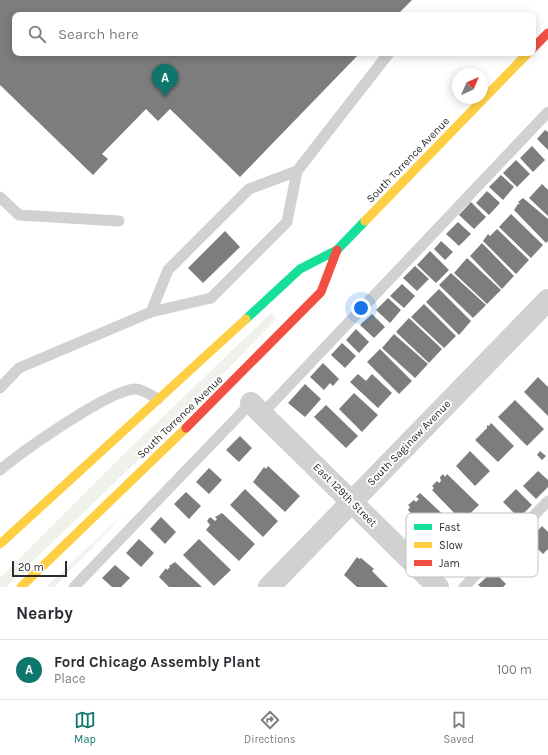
<!DOCTYPE html>
<html lang="en">
<head>
<meta charset="utf-8">
<style>
  body { margin:0; font-family:Karla,sans-serif; background:#f7f7f7; color:#2b2b33 }
  .compass { position:absolute; left:452px; top:68px; width:36px; height:36px; border-radius:50%; background:#fff; box-shadow:0 2px 10px #0003; rotate:44deg }
  .scale { position:absolute; left:12px; bottom:10px; width:55px; box-sizing:border-box; padding-left:4px; border:2px solid #2c2c2c; border-top:0; font-size:11px; line-height:14px; white-space:nowrap; color:#2c2c2c; -webkit-text-stroke:3px #fff; paint-order:stroke }
  .you { position:absolute; left:361px; top:308px; width:14px; height:14px; margin:-10px; border:3px solid #fff; border-radius:50%; background:#1a73e8; box-shadow:0 0 0 6px #1a73e833 }
  .badge { display:grid; place-items:center; width:26px; height:26px; border-radius:50%; background:#0f766e; color:#fff; font-size:13px; font-weight:700 }
  .pin { position:absolute; translate:-50% -33px; filter:drop-shadow(0 1px 2px #0008) }
  .pin::after { content:''; position:absolute; top:21px; width:14px; height:12px; background:inherit; clip-path:polygon(0 0,100% 0,50% 100%) }
  .list { margin:0; padding:0; list-style:none }
  h2 { display:flex; justify-content:space-between; align-items:center; height:52px; margin:0; padding:0 16px; font-size:17px }
  h2 small { font-size:13px; font-weight:400; color:#7c7c81 }
  .list li { display:grid; grid-template-columns:26px 1fr auto; gap:12px; align-items:center; box-sizing:border-box; height:60px; padding:0 16px; border-top:1px solid #e1e1e2 }
  .list b { display:block; font-size:15px; white-space:nowrap }
  .list p { margin:0; font-size:13px; white-space:nowrap; color:#7c7c81 }
  .list em { font-size:13px; font-style:normal; color:#7c7c81 }
  .icon { flex:none; width:22px; height:22px; fill:none; stroke:currentColor; stroke-width:2; stroke-linecap:round; stroke-linejoin:round }
  .map { position:relative; flex:none; width:548px; height:587px; overflow:hidden }
  .search { position:absolute; background:#fff; box-shadow:0 2px 10px #0003; left:12px; right:12px; top:12px; height:44px; display:flex; align-items:center; gap:10px; box-sizing:border-box; padding:0 14px; border-radius:8px; color:#7c7c81; font-size:15px }
  .sheet { height:112px; background:#fff }
  nav { display:flex; justify-content:space-around; align-items:center; box-sizing:border-box; height:56px; border-top:1px solid #e1e1e2; background:#fff; font-size:11px; color:#7c7c81 }
  nav a { display:grid; justify-items:center; gap:2px }
  nav .on { color:#0f766e }
  .map>svg:first-child { display:block }
  .green { fill:#eef2eb }
  .building { fill:#7d7d7d }
  .lines { fill:none; stroke-linecap:round; stroke-linejoin:round }
  .lane { stroke:#d1d1d1; stroke-width:11 }
  .street { stroke:#d1d1d1; stroke-width:22 }
  .fast { stroke:#16e098; stroke-width:9 }
  .slow { stroke:#ffcf43; stroke-width:9 }
  .jam { stroke:#f24e42; stroke-width:9 }
  .labels { text-anchor:middle; dominant-baseline:central; stroke-width:4; stroke-linejoin:round; paint-order:stroke }
  .street-label { font-size:11px; fill:#2c2c2c; stroke:#fff }
  .key { fill:#fff; stroke:#c0c0c0; stroke-width:1 }
  .key-label { font-size:11px; fill:#2c2c2c }
</style>
</head>
<body>
<div class="map">
<svg width="548" height="587" viewBox="0 0 548 587">
  <rect width="100%" height="100%" fill="#fff"/>
  <g class="green">
    <polygon points="271,313 276,319 164,435 6,587 0,587 0,578 122,456"/>
    <polygon points="131,507 54,587 46,587"/>
  </g>
  <g class="building">
    <polygon points="0,0 412,0 397,15 15,15 15,53 360,53 240,177 170,109 158,121 146,109 102,154 108,159 93,175 0,85"/>
    <polygon points="545,130 548,132 548,150 537,139"/>
    <polygon points="532,146 545,160 533,172 520,158"/>
    <polygon points="516,160 530,174 517,187 503,173"/>
    <polygon points="501,175 514,187 503,200 489,187"/>
    <polygon points="542,184 548,190 548,216 529,198"/>
    <polygon points="487,191 500,203 489,215 476,203"/>
    <polygon points="523,198 548,219 548,241 546,243 514,210 518,204 520,204 518,202"/>
    <polygon points="471,202 486,217 474,229 459,215"/>
    <polygon points="511,214 543,245 531,258 499,227"/>
    <polygon points="458,222 471,234 459,246 446,234"/>
    <polygon points="497,229 529,260 516,274 483,241 488,234 490,236"/>
    <polygon points="225,231 240,247 203,283 188,268"/>
    <polygon points="441,241 453,252 445,260 434,249"/>
    <polygon points="482,243 514,276 502,289 470,256"/>
    <polygon points="430,251 449,270 436,283 417,265"/>
    <polygon points="467,258 501,290 487,304 454,273"/>
    <polygon points="415,266 429,279 417,291 403,278"/>
    <polygon points="451,273 486,305 473,318 439,285"/>
    <polygon points="402,284 415,296 404,308 390,296"/>
    <polygon points="439,289 471,321 459,335 426,302"/>
    <polygon points="388,298 401,310 390,323 376,310"/>
    <polygon points="424,304 456,336 444,348 411,317"/>
    <polygon points="372,314 385,327 374,338 360,325"/>
    <polygon points="409,318 442,349 429,363 396,332"/>
    <polygon points="356,329 369,342 359,353 346,340"/>
    <polygon points="394,334 428,364 415,378 382,348"/>
    <polygon points="342,343 356,356 345,368 331,355"/>
    <polygon points="380,349 412,381 399,394 367,362"/>
    <polygon points="323,363 339,379 333,386 330,383 324,390 310,377"/>
    <polygon points="358,374 366,381 372,374 392,393 378,408 350,382"/>
    <polygon points="538,377 548,387 548,416 524,392"/>
    <polygon points="305,384 321,399 305,417 288,403"/>
    <polygon points="354,393 378,415 362,432 339,409"/>
    <polygon points="515,400 544,429 527,446 498,417"/>
    <polygon points="326,405 358,436 346,448 314,417"/>
    <polygon points="491,423 514,446 498,462 475,440 487,428 487,425 489,426"/>
    <polygon points="240,436 252,448 239,462 226,450"/>
    <polygon points="470,451 490,471 475,486 456,466"/>
    <polygon points="540,451 546,456 542,460 537,455"/>
    <polygon points="268,466 300,496 285,512 253,482 264,467 266,469"/>
    <polygon points="209,468 222,480 209,494 196,482"/>
    <polygon points="538,471 548,480 548,487 536,499 523,486"/>
    <polygon points="443,474 445,477 447,474 479,505 462,521 432,490 434,488 432,486 437,481 439,483 441,481 440,477"/>
    <polygon points="245,489 278,521 263,537 230,505"/>
    <polygon points="516,489 532,505 519,518 503,502"/>
    <polygon points="186,492 201,506 189,519 174,504"/>
    <polygon points="420,493 450,521 435,536 425,526 423,528 419,524 420,522 408,510 410,507 408,505 414,500 416,502 419,499 416,497"/>
    <polygon points="222,513 255,544 239,561 206,530 210,525 207,521 210,517 215,521 217,519 215,517"/>
    <polygon points="161,517 176,532 165,544 150,529"/>
    <polygon points="542,526 548,532 548,549 543,554 529,540"/>
    <polygon points="139,539 154,553 141,567 126,553"/>
    <polygon points="199,539 231,570 214,586 183,555"/>
    <polygon points="357,557 359,559 361,558 374,569 372,571 388,587 357,587 344,575"/>
    <polygon points="175,562 202,587 169,587 159,577 166,568 167,570 170,567 169,566"/>
    <polygon points="115,565 130,578 121,587 112,587 102,578"/>
    <polygon points="493,571 506,584 503,587 481,587 478,585"/>
  </g>
  <g class="lines">
    <g class="lane">
      <polyline points="297,171 249,189 168,270 151,312 211,298 287,222 297,171 389,53"/>
      <polyline points="0,197 19,215 119,221"/>
      <polyline points="0,388 19,368 151,312"/>
      <polyline points="262,414 548,112"/>
      <path d="M0,470C23,451 110,389 136,389C142,389 152,396 158,399"/>
      <polyline points="74,587 251,403"/>
      <polyline points="464,587 548,501"/>
    </g>
    <g class="street">
      <polyline points="251,403 438,587"/>
      <polyline points="269,587 548,300"/>
    </g>
    <polyline class="fast" points="246,319 300,269 337,250 365,221"/>
    <g class="slow">
      <polyline points="365,221 528,53"/>
      <polyline points="0,544 246,319"/>
      <polyline points="21,587 186,428"/>
    </g>
    <g class="jam">
      <polyline points="533,48 548,33"/>
      <polyline points="186,428 321,292 337,250"/>
    </g>
  </g>
  <g class="labels">
    <g class="street-label">
      <text transform="translate(408 160) rotate(-46)">South Torrence Avenue</text>
      <text transform="translate(180 417) rotate(-44)">South Torrence Avenue</text>
      <text transform="translate(409 443) rotate(-46)">South Saginaw Avenue</text>
      <text transform="translate(345 495) rotate(45)">East 129th Street</text>
    </g>
  </g>
  <rect x="406" y="513" width="132" height="64" rx="6" class="key"/>
  <rect x="414" y="524" width="18" height="6" fill="#16e098"/>
  <rect x="414" y="542" width="18" height="6" fill="#ffcf43"/>
  <rect x="414" y="560" width="18" height="6" fill="#f24e42"/>
  <g class="key-label">
    <text x="439" y="531">Fast</text>
    <text x="439" y="549">Slow</text>
    <text x="439" y="567">Jam</text>
  </g>
</svg>
<svg class="compass" viewBox="-18 -18 36 36"><path d="M0-13l5 13h-10z" fill="#e53935"/><path d="M0 13l5-13h-10z" fill="#7c7c81"/></svg>
<div class="scale">20 m</div>
<div class="you"></div>
<div class="pin badge" style="left:165px;top:97px">A</div>
<div class="search"><svg class="icon" aria-label="search" viewBox="0 0 24 24"><circle cx="10" cy="10" r="6"/><path d="M15 15l6 6"/></svg>Search here</div>
</div>
<section class="sheet">
<h2>Nearby<small></small></h2>
<ul class="list">
<li><span class="badge">A</span><div><b>Ford Chicago Assembly Plant</b><p>Place</p></div><em>100 m</em></li>
</ul>
</section>
<nav>
<a class="on"><svg class="icon" aria-label="map" viewBox="0 0 24 24"><path d="M3 6l6-2 6 2 6-2v14l-6 2-6-2-6 2zM9 4v14M15 6v14"/></svg>Map</a>
<a><svg class="icon" aria-label="directions" viewBox="0 0 24 24"><path d="M12 3l9 9-9 9-9-9zM9 14v-3h6M13 9l2 2-2 2"/></svg>Directions</a>
<a><svg class="icon" aria-label="saved" viewBox="0 0 24 24"><path d="M7 4h10v16l-5-4-5 4z"/></svg>Saved</a>
</nav>
</body>
</html>
